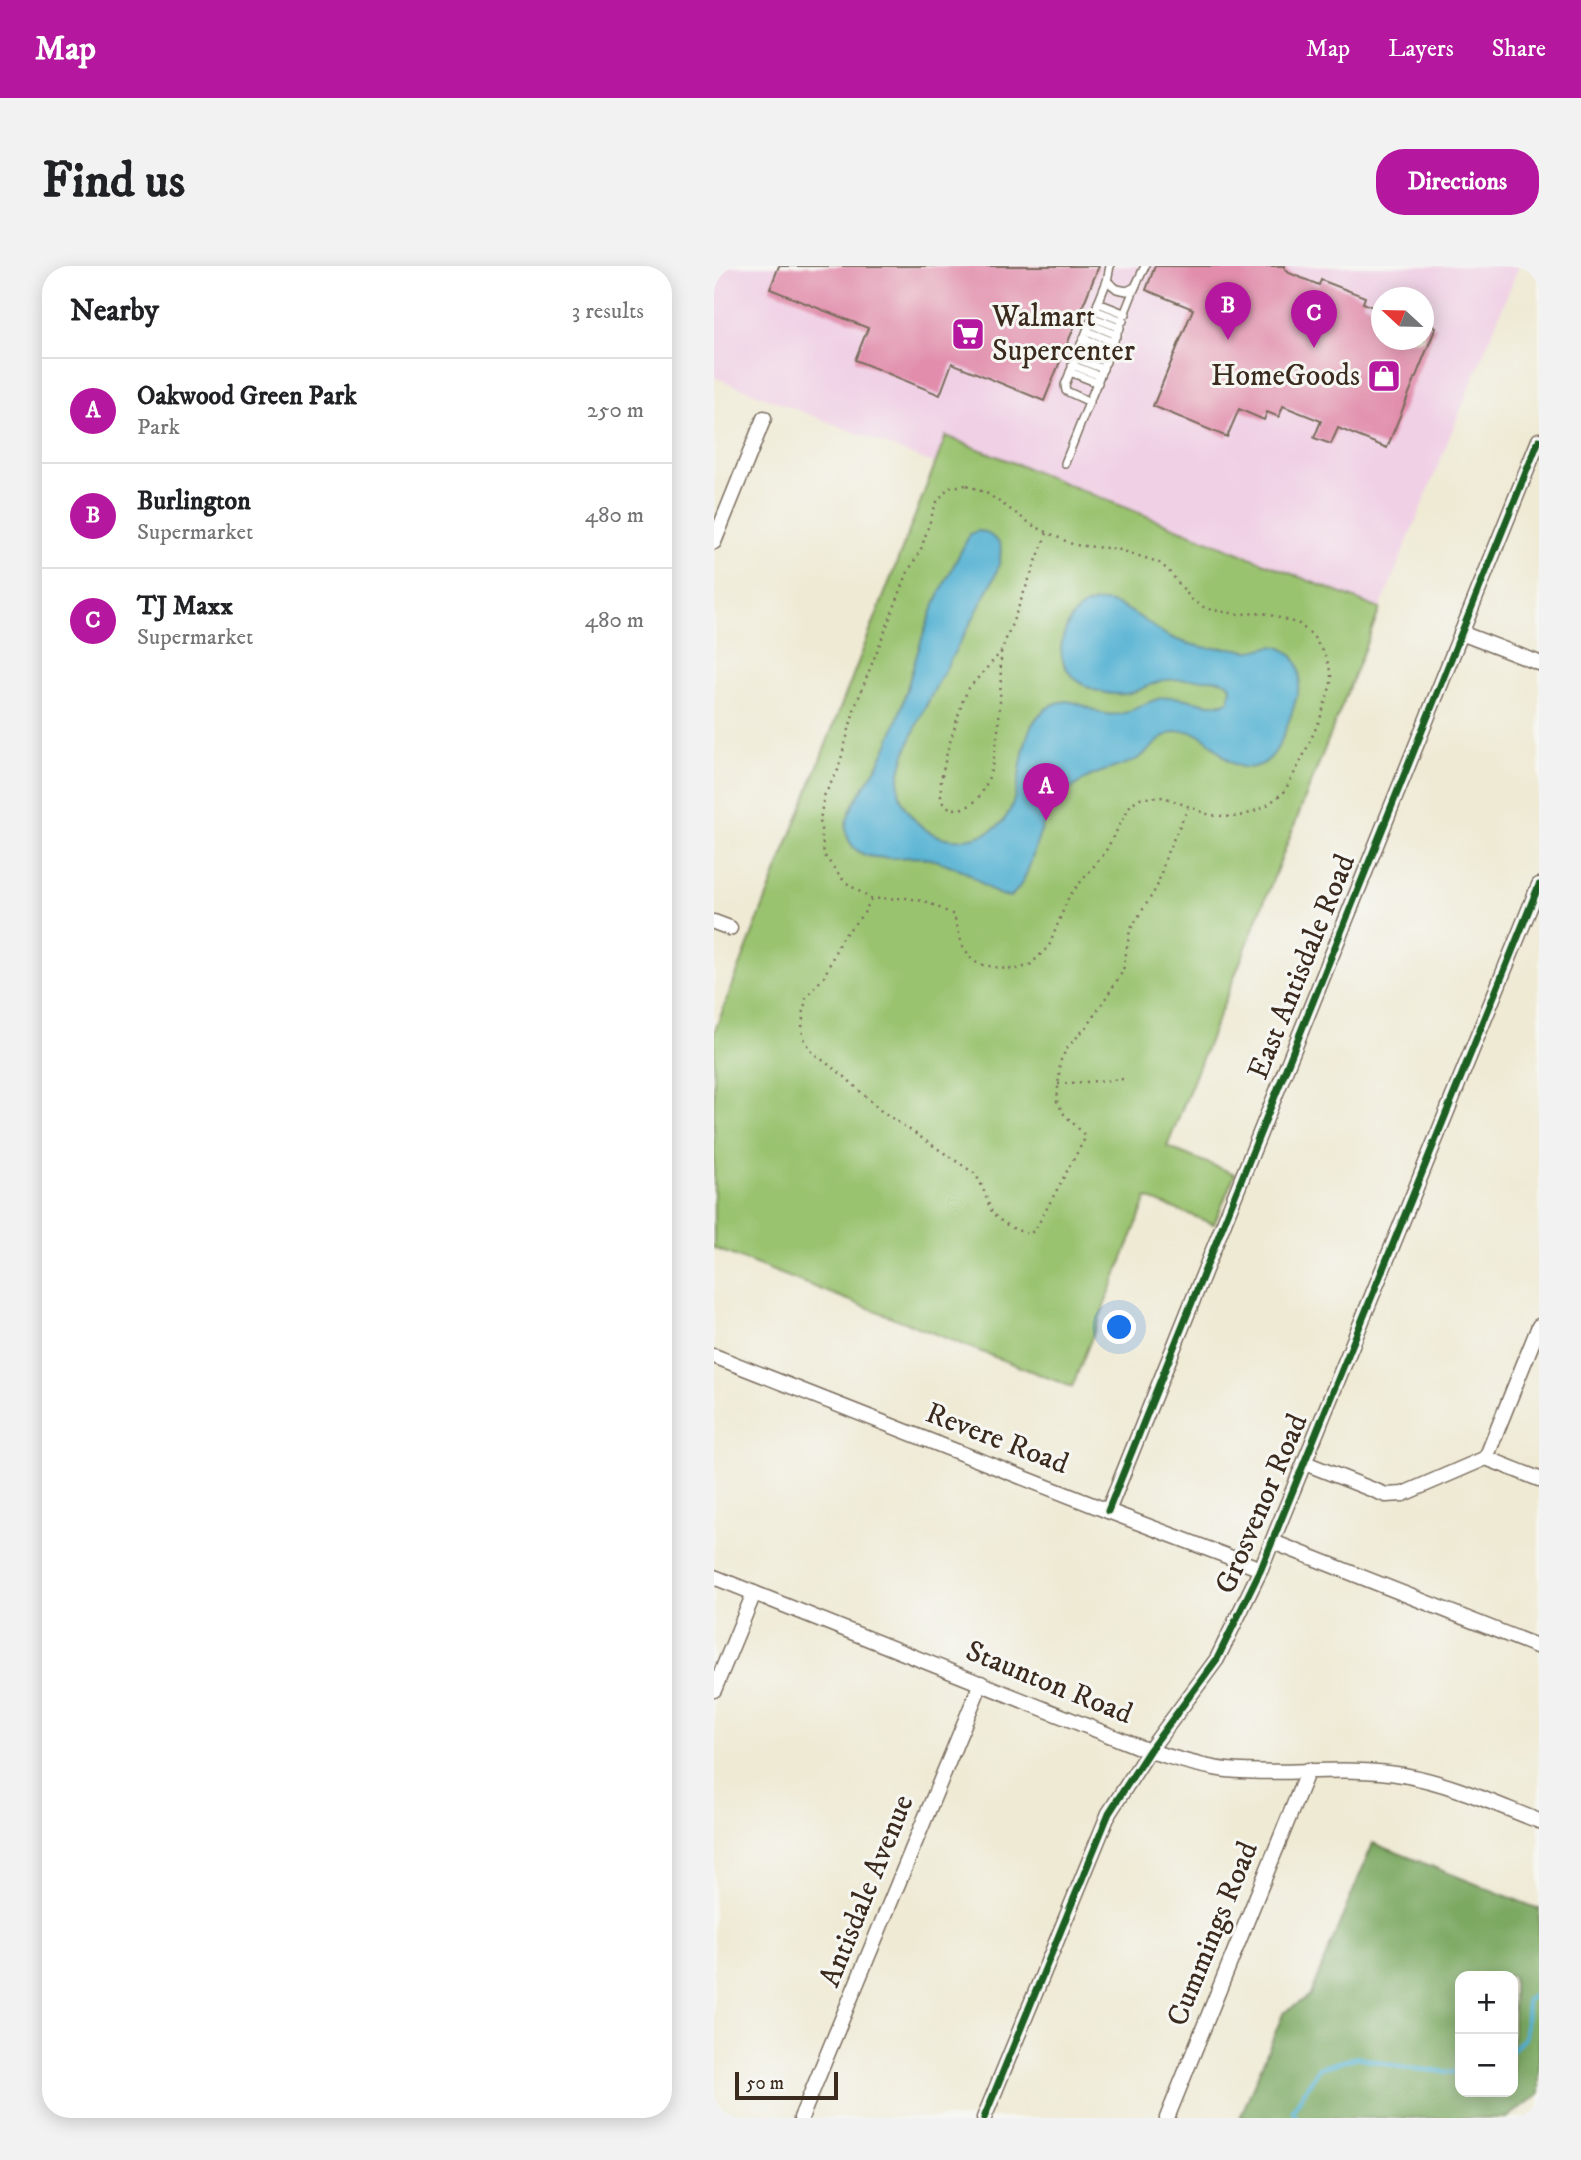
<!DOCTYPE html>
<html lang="en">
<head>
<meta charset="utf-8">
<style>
  body { margin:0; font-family:"IM FELL DW Pica",serif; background:#f2f2f2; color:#202124 }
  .controls { position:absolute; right:21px; bottom:21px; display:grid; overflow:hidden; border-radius:14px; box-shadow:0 4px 18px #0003 }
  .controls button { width:63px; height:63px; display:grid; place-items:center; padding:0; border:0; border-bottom:2px solid #e0e0e0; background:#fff; color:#202124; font:35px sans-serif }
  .compass { position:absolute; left:657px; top:21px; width:63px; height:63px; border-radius:50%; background:#fff; box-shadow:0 4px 18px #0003; rotate:292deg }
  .scale { position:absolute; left:21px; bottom:18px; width:103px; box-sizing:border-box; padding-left:7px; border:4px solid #3b2a1e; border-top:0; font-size:19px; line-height:24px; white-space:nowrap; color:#3b2a1e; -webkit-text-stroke:5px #f6f6f2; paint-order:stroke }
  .you { position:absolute; left:406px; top:1062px; width:24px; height:24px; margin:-18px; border:5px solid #fff; border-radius:50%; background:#1a73e8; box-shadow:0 0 0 10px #1a73e833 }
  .badge { display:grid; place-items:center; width:46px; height:46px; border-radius:50%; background:#b5179e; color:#fff; font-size:23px; font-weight:700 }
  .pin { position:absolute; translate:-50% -58px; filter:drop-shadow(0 2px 4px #0008) }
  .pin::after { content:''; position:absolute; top:37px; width:24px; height:21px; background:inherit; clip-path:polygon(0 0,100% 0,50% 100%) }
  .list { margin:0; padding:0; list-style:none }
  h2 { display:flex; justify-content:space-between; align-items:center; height:91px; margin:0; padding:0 28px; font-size:30px }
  h2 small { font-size:23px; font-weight:400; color:#757577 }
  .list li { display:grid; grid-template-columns:46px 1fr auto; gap:21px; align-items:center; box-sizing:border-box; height:105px; padding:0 28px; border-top:2px solid #e0e0e0 }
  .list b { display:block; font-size:26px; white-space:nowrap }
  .list p { margin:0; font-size:23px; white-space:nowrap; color:#757577 }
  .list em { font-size:23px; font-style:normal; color:#757577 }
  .map { position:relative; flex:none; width:825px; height:1852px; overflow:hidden; border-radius:28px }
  header { display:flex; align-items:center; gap:42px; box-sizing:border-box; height:98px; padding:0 35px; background:#b5179e; color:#fff }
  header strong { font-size:33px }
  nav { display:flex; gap:38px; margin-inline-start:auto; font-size:24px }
  .intro { display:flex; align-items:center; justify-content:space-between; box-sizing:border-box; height:168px; padding:0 42px }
  h1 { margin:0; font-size:49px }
  .button { padding:18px 32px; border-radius:28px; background:#b5179e; color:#fff; font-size:24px; font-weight:700 }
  main { display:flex; gap:42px; padding:0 42px }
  aside { flex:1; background:#fff; border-radius:28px; box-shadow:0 4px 18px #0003 }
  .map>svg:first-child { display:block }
  .built { fill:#f0d0e5; fill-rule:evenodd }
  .green { fill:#9ac36f; stroke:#6a7646; stroke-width:2 }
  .forest { fill:#7ba962; stroke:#5b6a40; stroke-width:2; fill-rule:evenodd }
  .water { fill:#55b2d3; stroke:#486e78; stroke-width:2 }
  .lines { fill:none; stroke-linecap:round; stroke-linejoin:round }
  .stream { stroke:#55b2d3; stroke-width:4.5 }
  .building { fill:#e18dab }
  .lane-casing { stroke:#7a6d5e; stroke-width:10 }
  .street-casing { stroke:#7a6d5e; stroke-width:17 }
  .path { stroke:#7a6d5e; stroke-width:2.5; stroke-dasharray:2 5; stroke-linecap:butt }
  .lane { stroke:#fff; stroke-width:7 }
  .street { stroke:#fff; stroke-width:14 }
  .cycleway-casing { stroke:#f6f6f2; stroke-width:11 }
  .cycleway { stroke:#1b5e20; stroke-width:7 }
  .labels { text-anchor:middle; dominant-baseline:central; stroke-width:6; stroke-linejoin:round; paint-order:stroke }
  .poi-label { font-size:30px; fill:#3b2a1e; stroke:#f6f6f2; text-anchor:start }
  .street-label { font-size:30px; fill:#3b2a1e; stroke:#f6f6f2 }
</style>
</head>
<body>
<header>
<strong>Map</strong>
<nav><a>Map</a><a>Layers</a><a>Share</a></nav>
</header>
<div class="intro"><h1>Find us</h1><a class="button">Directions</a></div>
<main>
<aside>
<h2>Nearby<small>3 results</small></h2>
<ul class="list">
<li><span class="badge">A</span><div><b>Oakwood Green Park</b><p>Park</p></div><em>250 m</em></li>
<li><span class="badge">B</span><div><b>Burlington</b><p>Supermarket</p></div><em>480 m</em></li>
<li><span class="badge">C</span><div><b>TJ Maxx</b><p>Supermarket</p></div><em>480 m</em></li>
</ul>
</aside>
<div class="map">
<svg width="825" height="1852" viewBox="0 0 825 1852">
  <rect width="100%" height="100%" fill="#f6f6f2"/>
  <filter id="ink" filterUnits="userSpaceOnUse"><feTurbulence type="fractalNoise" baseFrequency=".0143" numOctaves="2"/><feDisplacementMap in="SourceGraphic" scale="14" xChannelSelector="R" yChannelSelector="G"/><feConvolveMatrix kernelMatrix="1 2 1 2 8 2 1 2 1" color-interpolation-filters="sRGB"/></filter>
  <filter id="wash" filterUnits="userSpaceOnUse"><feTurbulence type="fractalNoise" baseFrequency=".00686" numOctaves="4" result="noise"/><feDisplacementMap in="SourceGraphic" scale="28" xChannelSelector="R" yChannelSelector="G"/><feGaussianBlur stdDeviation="1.57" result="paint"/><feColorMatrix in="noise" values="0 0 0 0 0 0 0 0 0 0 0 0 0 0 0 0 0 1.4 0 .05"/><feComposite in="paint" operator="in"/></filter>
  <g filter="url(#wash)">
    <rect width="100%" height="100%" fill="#efead4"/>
    <path class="built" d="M0,0H805L666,343L233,171L221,198L0,111ZM668,32H710V74H668Z"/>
    <polygon class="green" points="232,170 666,343 453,881 521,908 500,958 433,932 358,1121 0,982 0,767"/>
    <path class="forest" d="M659,1577L825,1643V1828L793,1852H526L569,1748L596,1729ZM746,1710H799V1826H746Z"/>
    <path class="water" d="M263,265L272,266L286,277C290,299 275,322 265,341C246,380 180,484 185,523C186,537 196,550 206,559C223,574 244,576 265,570C328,552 285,460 343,437C360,431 373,443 388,447C411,454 427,436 448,432C471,427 495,445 515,435L517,421C514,417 514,416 509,415C501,412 454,413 446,415C434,419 423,427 411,428C379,431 338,409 349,371C352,360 359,347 369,341C399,323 429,356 454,370C465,375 478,379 489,381C499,383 506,381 515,382C522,382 529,385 536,385C547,385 556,377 567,382C597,395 584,429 576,452C569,470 562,497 540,501C507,507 503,465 469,465C448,465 441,482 425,492C408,502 388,503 371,513C357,522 341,535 333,550C321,572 317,615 296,631C278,629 269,617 255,608C242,601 225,594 210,592C184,588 140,604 132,565C129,546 157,512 166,495C188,453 195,408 211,364C222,331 240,299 256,268Z"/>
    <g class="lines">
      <g class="stream">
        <polyline points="799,1783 811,1772 813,1734 825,1726"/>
        <polyline points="582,1852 579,1844 605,1802 644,1791 690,1802 746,1807"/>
      </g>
    </g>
    <g id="blocks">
      <g class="building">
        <polygon points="65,0 385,0 330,135 238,97 226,129 141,94 154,62 56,23"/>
        <polygon points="441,0 571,0 571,3 575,7 605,19 607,14 651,31 649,37 668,45 668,74 710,74 710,56 722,61 673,182 624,162 617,178 600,172 607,155 569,140 565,151 553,146 550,154 525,143 513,171 439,140 479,43 432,24"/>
      </g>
    </g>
  </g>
  <g filter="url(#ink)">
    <use href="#blocks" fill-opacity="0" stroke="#7a6d5e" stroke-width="2"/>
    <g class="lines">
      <defs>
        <g id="lane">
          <polyline points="396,0 393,15 403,23 413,25 421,21 431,0"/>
          <polyline points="384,37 412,48"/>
          <polyline points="381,44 409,55"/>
          <polyline points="378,51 406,62"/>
          <polyline points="376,58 403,69"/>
          <polyline points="373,65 400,76"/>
          <polyline points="370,72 398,83"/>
          <polyline points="367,78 395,90"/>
          <polyline points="364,85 392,96"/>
          <polyline points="361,92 389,103"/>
          <polyline points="358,99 386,110"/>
          <polyline points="356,106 384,117"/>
          <polyline points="376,136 352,125 351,119 393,15"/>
          <polyline points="351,197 421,21"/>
        </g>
        <g id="street">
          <polyline points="0,276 50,152"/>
          <polyline points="747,367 825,397"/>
          <polyline points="0,656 16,662"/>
          <polyline points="0,1090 394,1245 547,1303"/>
          <polyline points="772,1192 825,1060"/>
          <polyline points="591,1197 672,1229 689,1228 772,1192 825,1213"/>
          <polyline points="394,1245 825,174"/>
          <polyline points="559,1276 825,1381"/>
          <path d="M0,1311L435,1485C461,1492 486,1501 513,1504C571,1510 630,1499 689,1509C736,1517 781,1538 825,1555"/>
          <polyline points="0,1424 40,1327"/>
          <polyline points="87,1852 267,1417"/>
          <polyline points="270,1852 395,1547 435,1485 503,1393 547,1303 825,619"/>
          <polyline points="453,1852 594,1504"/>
        </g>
      </defs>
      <use href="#lane" class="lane-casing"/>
      <use href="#street" class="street-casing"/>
      <g class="path">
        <polygon points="253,219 274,228 320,260 360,279 403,283 444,296 454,304 479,335 493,343 523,348 550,347 585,358 599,370 612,391 617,408 617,418 606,453 587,495 570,526 552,540 531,549 519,551 496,549 450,531 426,532 417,538 390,588 355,630 335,680 316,699 304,703 292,703 264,698 257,692 248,679 240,649 213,636 193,632 157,633 140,622 130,615 110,589 106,554 110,530 124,504 141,441 194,306 207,283 222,237 235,221"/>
        <path d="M287,386C286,420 290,532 249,542C241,544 235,543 229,537L227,531V515L233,486L249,434L255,422L287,386L333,267"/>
        <path d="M157,633L150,647L127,673L110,711L92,731L88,758L89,771L99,787L130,810L166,844L260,907C269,918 271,930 277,944C282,955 303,965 315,968L321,964L370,874L369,867L349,847L343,835L346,796L353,782L375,758L409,705L416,664L443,621L453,587L474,542"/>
        <polyline points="344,818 410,813"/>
      </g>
      <use href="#lane" class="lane"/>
      <use href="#street" class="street"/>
      <defs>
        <g id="cycleway">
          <polyline points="394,1245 825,174"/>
          <polyline points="270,1852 395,1547 435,1485 503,1393 547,1303 825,619"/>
        </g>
      </defs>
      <use href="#cycleway" class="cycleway-casing"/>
      <use href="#cycleway" class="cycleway"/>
    </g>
  </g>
  <defs>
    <symbol id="supermarket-square" viewBox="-11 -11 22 22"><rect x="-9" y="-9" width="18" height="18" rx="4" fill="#b5179e" stroke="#f6f6f2"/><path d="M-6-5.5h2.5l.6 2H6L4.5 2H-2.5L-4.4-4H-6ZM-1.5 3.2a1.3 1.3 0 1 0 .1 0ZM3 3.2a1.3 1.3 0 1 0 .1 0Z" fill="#fff"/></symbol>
    <symbol id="shop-square" viewBox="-11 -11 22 22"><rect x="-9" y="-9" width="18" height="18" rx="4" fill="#b5179e" stroke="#f6f6f2"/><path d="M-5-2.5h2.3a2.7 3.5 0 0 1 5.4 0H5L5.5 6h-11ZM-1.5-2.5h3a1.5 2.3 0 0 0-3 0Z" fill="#fff"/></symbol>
  </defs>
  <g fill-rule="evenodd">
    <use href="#supermarket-square" x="235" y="49" width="38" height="38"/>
    <use href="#shop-square" x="651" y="91" width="38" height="38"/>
  </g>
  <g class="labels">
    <g class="poi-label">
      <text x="278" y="51">Walmart<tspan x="278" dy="34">Supercenter</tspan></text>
      <text x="646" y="110" text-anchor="end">HomeGoods</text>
    </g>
    <g class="street-label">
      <text transform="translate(588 701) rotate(-68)">East Antisdale Road</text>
      <text transform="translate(283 1173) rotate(21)">Revere Road</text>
      <text transform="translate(548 1238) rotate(-67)">Grosvenor Road</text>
      <text transform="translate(335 1417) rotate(22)">Staunton Road</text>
      <text transform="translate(153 1625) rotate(-68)">Antisdale Avenue</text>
      <text transform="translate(499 1668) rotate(-68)">Cummings Road</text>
    </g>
  </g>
</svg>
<div class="controls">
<button>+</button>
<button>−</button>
</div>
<svg class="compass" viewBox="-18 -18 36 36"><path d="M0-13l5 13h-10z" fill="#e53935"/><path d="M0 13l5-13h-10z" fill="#757577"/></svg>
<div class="scale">50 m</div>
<div class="you"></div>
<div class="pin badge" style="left:332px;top:555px">A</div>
<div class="pin badge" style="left:514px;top:74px">B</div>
<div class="pin badge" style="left:600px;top:82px">C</div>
</div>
</main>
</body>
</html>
